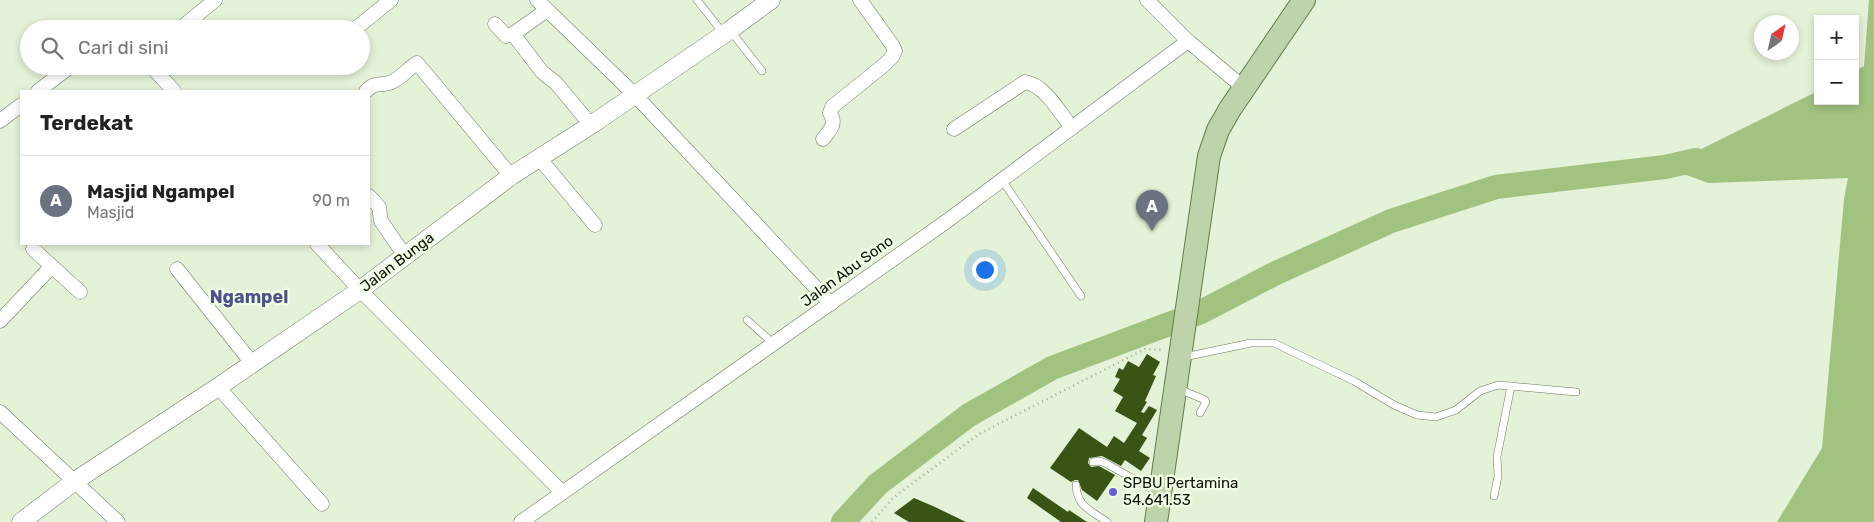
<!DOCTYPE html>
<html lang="id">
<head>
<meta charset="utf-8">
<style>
  body { margin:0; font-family:Rubik,sans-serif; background:#f2f2f2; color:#222 }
  .controls { position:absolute; right:15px; top:15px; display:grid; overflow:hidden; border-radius:0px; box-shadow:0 2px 8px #0003 }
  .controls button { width:45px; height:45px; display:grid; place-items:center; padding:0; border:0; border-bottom:1px solid #e0e0e0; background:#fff; color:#222; font:25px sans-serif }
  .compass { position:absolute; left:1754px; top:15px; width:45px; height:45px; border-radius:50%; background:#fff; box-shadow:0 2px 8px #0003; rotate:34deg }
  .you { position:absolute; left:984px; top:269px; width:18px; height:18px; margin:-12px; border:4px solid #fff; border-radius:50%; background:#1a73e8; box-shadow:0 0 0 8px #1a73e833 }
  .badge { display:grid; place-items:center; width:32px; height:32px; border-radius:50%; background:#7c3aed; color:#fff; font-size:16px; font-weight:700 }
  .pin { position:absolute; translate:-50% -41px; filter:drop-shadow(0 1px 2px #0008) }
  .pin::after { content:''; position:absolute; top:26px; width:18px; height:15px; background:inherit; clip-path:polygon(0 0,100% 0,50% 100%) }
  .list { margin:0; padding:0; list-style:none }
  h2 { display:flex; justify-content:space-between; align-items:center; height:65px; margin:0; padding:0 20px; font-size:21px }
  h2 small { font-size:16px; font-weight:400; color:#767676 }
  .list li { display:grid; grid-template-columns:32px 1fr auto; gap:15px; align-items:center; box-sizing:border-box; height:90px; padding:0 20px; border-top:1px solid #e0e0e0 }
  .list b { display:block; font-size:19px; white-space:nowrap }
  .list p { margin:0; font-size:16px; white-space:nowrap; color:#767676 }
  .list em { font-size:16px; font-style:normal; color:#767676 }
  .icon { flex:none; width:28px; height:28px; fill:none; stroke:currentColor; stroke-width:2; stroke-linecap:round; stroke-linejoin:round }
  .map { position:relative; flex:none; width:1874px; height:522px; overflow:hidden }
  .search { position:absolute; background:#fff; box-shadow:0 2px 8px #0003; left:20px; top:20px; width:350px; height:55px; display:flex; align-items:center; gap:12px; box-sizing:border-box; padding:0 18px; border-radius:28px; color:#767676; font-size:19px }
  .panel { position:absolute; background:#fff; box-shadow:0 2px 8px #0003; left:20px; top:90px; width:350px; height:155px; border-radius:0px }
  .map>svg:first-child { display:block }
  .water { fill:#a2c280 }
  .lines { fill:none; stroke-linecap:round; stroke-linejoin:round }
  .river { stroke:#a2c280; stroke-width:24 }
  .building { fill:#395414 }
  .service-casing { stroke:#6b7760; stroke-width:8 }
  .minor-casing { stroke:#6b7760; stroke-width:15 }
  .tertiary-casing { stroke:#6b7760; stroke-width:19 }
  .primary-casing { stroke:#647c4c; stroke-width:24 }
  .path { stroke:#9ea994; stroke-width:2.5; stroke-dasharray:1 4; stroke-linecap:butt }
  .service { stroke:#fff; stroke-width:7 }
  .minor { stroke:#fff; stroke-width:14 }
  .tertiary { stroke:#fff; stroke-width:18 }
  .primary { stroke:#bed3aa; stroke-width:22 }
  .poi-dot { fill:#615ed7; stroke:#f1ffe4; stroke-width:2 }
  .labels { text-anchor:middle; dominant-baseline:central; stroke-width:5; stroke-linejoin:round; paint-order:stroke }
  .street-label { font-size:15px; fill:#0d1108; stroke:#f1ffe4 }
  .poi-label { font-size:15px; fill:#0d1108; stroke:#f1ffe4; text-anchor:start }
  .quarter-label { font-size:18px; font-weight:bold; fill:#4e508e; stroke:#f1ffe4 }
</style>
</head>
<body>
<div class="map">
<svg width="1874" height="522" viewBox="0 0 1874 522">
  <rect width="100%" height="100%" fill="#e4f2d7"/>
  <polygon class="water" points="1869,0 1874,0 1874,522 1777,522 1822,448 1844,199 1848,178 1708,183 1665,167 1818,91 1818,101 1855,101 1855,71 1864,66"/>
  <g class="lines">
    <polyline class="river" points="843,522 878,484 969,415 1052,368 1201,312 1276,273 1391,221 1496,187 1665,167 1696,160"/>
  </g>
  <g class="building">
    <polygon points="1147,354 1160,362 1153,375 1156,376 1145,401 1147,402 1141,412 1144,413 1149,406 1157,410 1142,435 1147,438 1139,451 1150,458 1141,471 1125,460 1121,466 1102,456 1089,458 1088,463 1091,467 1099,466 1115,475 1097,501 1082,490 1078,480 1075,480 1071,482 1050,468 1079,428 1107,447 1114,436 1124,443 1137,423 1115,411 1123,397 1113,391 1120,379 1115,377 1119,368 1123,370 1128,361 1139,367"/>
    <polygon points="1033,488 1068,512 1069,510 1087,522 1061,522 1027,498"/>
    <polygon points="914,498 935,507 966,522 909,522 894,513"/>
  </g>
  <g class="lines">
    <defs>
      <g id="service">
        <polyline points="697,0 724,34"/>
        <polyline points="730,30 762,71"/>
        <polyline points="1002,180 1081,296"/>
        <polyline points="747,320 773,343"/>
        <polyline points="1184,357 1251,343 1274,343 1354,381 1394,405 1417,415 1436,417 1456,410 1480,391 1498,385 1576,392"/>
        <polyline points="1179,389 1205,400 1206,402 1200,413"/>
        <polyline points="1093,462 1100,461 1107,464 1157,492"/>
        <path d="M1076,485C1077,507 1091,510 1107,522"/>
        <polyline points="1494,496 1498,476 1497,457 1511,386"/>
      </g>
      <g id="minor">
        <polyline points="537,0 635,95 831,304"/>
        <polyline points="1147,0 1188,41 1244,88"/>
        <polyline points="495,24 506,36 513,34 547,10"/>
        <polyline points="180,29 215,0"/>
        <polyline points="355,29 391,0"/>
        <polyline points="513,34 542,72 556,83 591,125"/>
        <polyline points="151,66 174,91"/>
        <polyline points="38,91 71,66"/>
        <path d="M366,91C376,81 379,86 389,83C400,80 407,69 417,63L511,176"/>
        <polyline points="0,121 21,105"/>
        <path d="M954,129L1025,82C1045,85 1060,113 1072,128"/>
        <path d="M823,139C830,130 837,124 830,113L832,107L884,65L892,57L895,51L893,46L860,0"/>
        <polyline points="540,159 595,225"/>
        <polyline points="369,196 379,207 381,221 405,256"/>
        <polyline points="317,244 360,290 562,492"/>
        <polyline points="33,249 80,292"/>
        <polyline points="177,269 252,363"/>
        <polyline points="0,321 51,267"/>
        <polyline points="218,387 322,504"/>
        <polyline points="0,412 118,522"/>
        <polyline points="521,522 947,221 1188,41"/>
      </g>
      <polyline id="tertiary" points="21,522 75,481 218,387 360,290 511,176 591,125 730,30 771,0"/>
      <polyline id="primary" points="1156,522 1209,156 1218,130 1230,109 1304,0"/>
    </defs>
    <use href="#service" class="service-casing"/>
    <use href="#minor" class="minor-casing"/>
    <use href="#tertiary" class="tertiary-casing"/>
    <use href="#primary" class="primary-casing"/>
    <polyline class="path" points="872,522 894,497 979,434 1145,349 1163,350"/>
    <use href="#service" class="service"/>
    <use href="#minor" class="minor"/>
    <use href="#tertiary" class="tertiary"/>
    <use href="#primary" class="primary"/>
  </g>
  <circle class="poi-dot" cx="1113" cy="492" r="5"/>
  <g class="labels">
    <g class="street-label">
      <text transform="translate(397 262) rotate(-37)">Jalan Bunga</text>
      <text transform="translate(847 271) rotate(-36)">Jalan Abu Sono</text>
    </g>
    <g class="poi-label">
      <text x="1123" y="483">SPBU Pertamina<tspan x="1123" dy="17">54.641.53</tspan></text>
    </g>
    <g class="quarter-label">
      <text x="249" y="297">Ngampel</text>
    </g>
  </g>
</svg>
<div class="controls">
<button>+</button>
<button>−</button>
</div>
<svg class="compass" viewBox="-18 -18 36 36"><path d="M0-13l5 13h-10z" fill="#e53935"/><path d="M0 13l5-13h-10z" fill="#767676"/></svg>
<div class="you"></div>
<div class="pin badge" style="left:1152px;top:231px;background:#6b7280">A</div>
<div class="search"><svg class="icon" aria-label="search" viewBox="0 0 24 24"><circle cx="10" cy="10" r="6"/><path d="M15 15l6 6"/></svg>Cari di sini</div>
<section class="panel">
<h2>Terdekat<small></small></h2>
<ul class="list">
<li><span class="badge" style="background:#6b7280">A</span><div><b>Masjid Ngampel</b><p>Masjid</p></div><em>90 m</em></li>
</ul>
</section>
</div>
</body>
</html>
